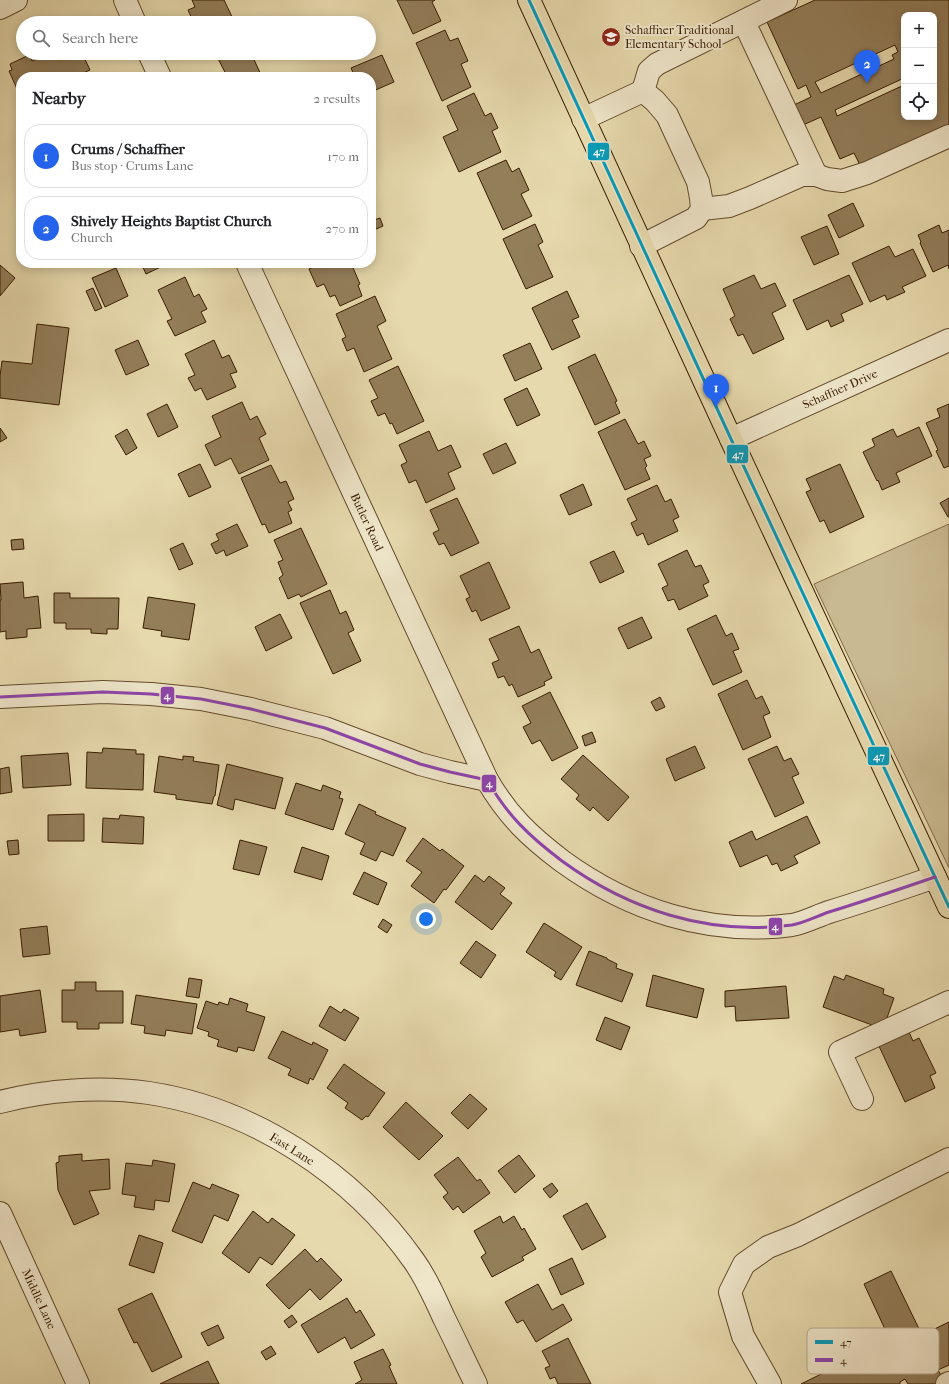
<!DOCTYPE html>
<html lang="en">
<head>
<meta charset="utf-8">
<style>
  body { margin:0; font-family:"IM FELL French Canon",serif; background:#f6f6f6; color:#202124 }
  .controls { position:absolute; right:12px; top:12px; display:grid; overflow:hidden; border-radius:8px; box-shadow:0 2px 10px #0003 }
  .controls button { width:36px; height:36px; display:grid; place-items:center; padding:0; border:0; border-bottom:1px solid #e0e0e0; background:#fff; color:#202124; font:20px sans-serif }
  .you { position:absolute; left:426px; top:919px; width:14px; height:14px; margin:-10px; border:3px solid #fff; border-radius:50%; background:#1a73e8; box-shadow:0 0 0 6px #1a73e833 }
  .badge { display:grid; place-items:center; width:26px; height:26px; border-radius:50%; background:#2563eb; color:#fff; font-size:13px; font-weight:700 }
  .pin { position:absolute; translate:-50% -33px; filter:drop-shadow(0 1px 2px #0008) }
  .pin::after { content:''; position:absolute; top:21px; width:14px; height:12px; background:inherit; clip-path:polygon(0 0,100% 0,50% 100%) }
  .list { margin:0; padding:0; list-style:none }
  h2 { display:flex; justify-content:space-between; align-items:center; height:52px; margin:0; padding:0 16px; font-size:17px }
  h2 small { font-size:13px; font-weight:400; color:#757577 }
  .list li { display:grid; grid-template-columns:26px 1fr auto; gap:12px; align-items:center; box-sizing:border-box; height:64px; margin:0 8px 8px; padding:0 8px; border:1px solid #e0e0e0; border-radius:16px }
  .list b { display:block; font-size:15px; white-space:nowrap }
  .list p { margin:0; font-size:13px; white-space:nowrap; color:#757577 }
  .list em { font-size:13px; font-style:normal; color:#757577 }
  .icon { flex:none; width:22px; height:22px; fill:none; stroke:currentColor; stroke-width:2; stroke-linecap:round; stroke-linejoin:round }
  .map { position:relative; flex:none; width:949px; height:1384px; overflow:hidden }
  .search { position:absolute; background:#fff; box-shadow:0 2px 10px #0003; left:16px; top:16px; width:360px; height:44px; display:flex; align-items:center; gap:10px; box-sizing:border-box; padding:0 14px; border-radius:22px; color:#757577; font-size:15px }
  .panel { position:absolute; background:#fff; box-shadow:0 2px 10px #0003; left:16px; top:72px; width:360px; height:196px; border-radius:16px }
  .map>svg:first-child { display:block }
  .green { fill:#c9b990; stroke:#816a48 }
  .building { fill:#937e5a; stroke:#391c01; fill-rule:evenodd }
  .lines { fill:none; stroke-linecap:round; stroke-linejoin:round }
  .minor-casing { stroke:#644b2c; stroke-width:24 }
  .major-casing { stroke:#391c01; stroke-width:24 }
  .minor { stroke:#efe6ca; stroke-width:22 }
  .major { stroke:#e6d9ad; stroke-width:22 }
  .bus-1-casing { stroke:#efe6ca; stroke-width:6 }
  .bus-2-casing { stroke:#efe6ca; stroke-width:6 }
  .bus-1 { stroke:#069bba; stroke-width:3 }
  .bus-2 { stroke:#8e44ad; stroke-width:3 }
  .labels { text-anchor:middle; dominant-baseline:central; stroke-width:4; stroke-linejoin:round; paint-order:stroke }
  .poi-label { font-size:12px; fill:#391c01; stroke:#efe6ca; text-anchor:start }
  .street-label { font-size:12px; fill:#391c01; stroke:#efe6ca }
  .key { fill:#efe6ca; stroke:#b8a98e; stroke-width:1 }
  .key-label { font-size:11px; fill:#391c01 }
  .line-badge { stroke:#efe6ca; stroke-width:1.5 }
  .badge-label { font-size:11px; text-anchor:middle; font-weight:bold; fill:#fff }
</style>
</head>
<body>
<div class="map">
<svg width="949" height="1384" viewBox="0 0 949 1384">
  <rect width="100%" height="100%" fill="#e6d9ad"/>
  <filter id="stains"><feTurbulence type="fractalNoise" baseFrequency=".005" numOctaves="4"/><feColorMatrix values="0 0 0 0 .2 0 0 0 0 .09 0 0 0 0 .02 0 0 0 .5 -.17"/></filter>
  <radialGradient id="worn" r=".72"><stop offset=".6" stop-color="#630" stop-opacity="0"/><stop offset="1" stop-color="#630" stop-opacity=".3"/></radialGradient>
  <polygon class="green" points="949,524 949,868 814,584"/>
  <g class="building">
    <polygon points="192,0 224,0 235,23 194,23 188,10 195,7"/>
    <polygon points="397,0 435,0 432,2 441,21 413,34"/>
    <path d="M815,0H949V124L860,165L854,153L840,159L821,117L803,125L794,105L811,97L806,85L798,89L767,22ZM904,15H934V117H904V85L837,116L835,110L904,78ZM895,45L898,52L892,55L894,59L821,93L815,82Z"/>
    <polygon points="445,30 450,41 458,38 468,61 461,64 471,87 442,101 416,43"/>
    <polygon points="49,53 57,53 60,60 76,53 82,53 90,70 74,77 21,77 21,98 9,71 12,70 10,64 29,55 32,61"/>
    <polygon points="215,53 251,53 262,77 225,77 227,76"/>
    <polygon points="382,55 394,82 371,92 371,77 355,77 351,68"/>
    <polygon points="474,93 485,116 491,113 498,128 492,131 501,152 459,172 443,137 458,130 447,106"/>
    <polygon points="506,160 512,172 519,168 529,190 521,194 532,216 503,230 477,173"/>
    <polygon points="853,203 864,226 839,238 828,215"/>
    <polygon points="380,218 383,226 374,230 371,221"/>
    <polygon points="535,224 543,242 538,245 553,277 526,289 503,239"/>
    <polygon points="939,225 942,233 949,230 949,269 948,265 933,272 920,243 921,242 918,235"/>
    <polygon points="827,226 839,254 814,265 801,237"/>
    <polygon points="889,246 895,257 913,249 926,276 902,287 905,292 887,300 885,295 870,302 852,263"/>
    <polygon points="141,263 169,263 146,274"/>
    <polygon points="314,263 351,263 360,284 358,285 362,296 340,306 335,295 330,297 324,284 317,287 309,269 315,266"/>
    <polygon points="0,265 15,278 0,296"/>
    <polygon points="116,268 128,296 105,307 92,278"/>
    <polygon points="754,275 761,289 775,283 786,306 772,313 784,339 753,354 743,334 738,336 730,319 735,316 723,289"/>
    <polygon points="849,275 863,304 841,314 844,321 831,327 828,320 807,330 793,300"/>
    <polygon points="185,277 194,297 199,294 207,309 201,312 206,322 175,336 167,321 172,319 158,290"/>
    <polygon points="93,288 102,308 95,311 86,291"/>
    <polygon points="567,291 579,317 572,320 580,337 552,350 532,308"/>
    <polygon points="375,296 386,321 377,326 392,359 364,372 354,348 347,351 342,339 346,337 336,314"/>
    <polygon points="37,324 69,328 59,405 0,398 0,376 2,361 32,364"/>
    <polygon points="138,340 149,365 126,375 115,350"/>
    <polygon points="214,340 222,358 229,355 237,372 230,374 236,387 207,400 201,388 195,391 188,378 195,375 185,354"/>
    <polygon points="530,343 542,369 515,381 503,355"/>
    <polygon points="595,354 617,401 615,402 620,413 595,425 568,367"/>
    <polygon points="398,366 424,421 397,434 392,423 390,424 385,413 378,416 371,401 378,398 369,380"/>
    <polygon points="527,388 540,415 517,426 504,399"/>
    <polygon points="242,402 250,420 257,416 266,434 259,438 269,460 239,474 231,458 215,466 205,445 221,437 212,416"/>
    <polygon points="167,404 178,427 158,437 147,414"/>
    <polygon points="949,404 949,466 944,468 936,451 938,450 926,423 940,417 937,409"/>
    <polygon points="625,419 638,444 644,441 651,456 644,459 647,466 645,468 650,479 625,490 598,432"/>
    <polygon points="919,427 932,456 896,473 900,482 882,490 878,480 877,481 863,452 875,446 872,439 893,429 897,437"/>
    <polygon points="0,428 7,438 0,442"/>
    <polygon points="127,429 137,448 126,455 115,436"/>
    <polygon points="429,431 438,451 451,445 461,467 448,473 455,489 426,503 416,480 409,483 401,465 407,462 399,445"/>
    <polygon points="506,443 516,463 493,474 483,454"/>
    <polygon points="200,464 211,487 189,497 178,474"/>
    <polygon points="840,464 864,517 830,533 824,520 820,522 806,492 811,490 806,479"/>
    <polygon points="271,465 280,483 286,481 294,499 288,502 292,510 288,512 292,523 269,533 265,524 262,525 241,478"/>
    <polygon points="583,484 592,505 569,515 560,495"/>
    <polygon points="657,485 665,502 671,499 679,517 673,520 678,531 648,545 643,533 637,536 631,523 637,520 627,499"/>
    <polygon points="457,498 479,543 451,556 444,543 439,545 433,533 439,530 430,510"/>
    <polygon points="949,498 949,517 948,517 940,503"/>
    <polygon points="237,524 248,546 226,556 224,550 216,554 211,544 219,540 216,534"/>
    <polygon points="301,528 327,584 301,597 299,594 288,599 279,578 283,575 278,562 283,560 274,540"/>
    <polygon points="23,539 24,549 12,550 11,540"/>
    <polygon points="183,543 193,564 179,570 170,549"/>
    <polygon points="687,550 695,567 701,565 709,582 703,585 708,596 679,610 674,599 668,601 662,588 668,585 658,564"/>
    <polygon points="614,551 624,572 600,583 590,562"/>
    <polygon points="489,562 510,608 481,621 476,610 472,612 466,599 470,597 460,576"/>
    <polygon points="23,582 24,598 38,596 41,628 27,629 27,637 6,639 6,631 0,632 0,600 1,600 0,584"/>
    <polygon points="330,590 340,614 346,611 354,630 348,633 361,661 333,674 300,603"/>
    <polygon points="54,593 70,593 70,598 119,598 118,629 107,629 107,634 91,633 91,629 66,629 66,623 54,623"/>
    <polygon points="148,597 195,604 189,640 161,636 162,631 143,628"/>
    <polygon points="280,614 292,638 266,651 255,627"/>
    <polygon points="716,615 726,636 732,633 739,649 733,651 742,672 713,685 687,629"/>
    <polygon points="642,617 652,638 628,649 618,628"/>
    <polygon points="519,626 531,653 539,649 552,678 544,682 545,685 518,697 512,684 509,686 504,676 498,678 492,663 499,660 489,639"/>
    <polygon points="747,680 756,699 762,696 770,713 763,716 771,737 743,750 718,694"/>
    <polygon points="550,692 578,748 552,761 540,740 532,744 523,727 531,723 522,706"/>
    <polygon points="660,697 665,707 656,711 651,702"/>
    <polygon points="592,732 596,742 585,746 582,736"/>
    <polygon points="695,746 705,768 675,781 666,759"/>
    <polygon points="777,746 784,761 791,758 799,774 792,777 804,803 775,817 748,759"/>
    <polygon points="103,748 136,750 136,754 144,754 143,790 86,788 87,752 102,753"/>
    <polygon points="68,753 71,785 23,788 21,756"/>
    <polygon points="583,755 629,797 608,821 593,807 590,811 576,799 579,795 561,779"/>
    <polygon points="159,756 183,760 183,756 194,757 193,761 219,765 215,796 214,796 212,804 176,799 176,795 154,792"/>
    <polygon points="227,764 283,778 275,809 235,799 233,810 217,805"/>
    <polygon points="9,767 12,792 0,794 0,769"/>
    <polygon points="296,783 321,791 323,785 341,792 339,798 343,799 333,830 285,814"/>
    <polygon points="359,804 376,812 375,814 406,828 393,856 381,851 376,861 360,854 365,843 345,834"/>
    <polygon points="84,814 84,841 48,841 48,815"/>
    <polygon points="120,815 144,817 143,844 102,842 103,818 119,819"/>
    <polygon points="807,816 820,843 794,856 798,863 781,871 777,863 772,865 767,855 740,867 729,842 752,831 756,840"/>
    <polygon points="423,838 440,851 442,849 464,866 446,890 444,889 434,903 411,886 422,872 406,861"/>
    <polygon points="18,840 19,854 9,855 7,841"/>
    <polygon points="240,840 267,847 259,875 233,869"/>
    <polygon points="302,847 329,856 322,880 294,872"/>
    <polygon points="364,872 387,883 378,905 353,894"/>
    <polygon points="475,875 484,882 489,876 505,888 500,894 512,903 492,930 455,902"/>
    <polygon points="383,919 392,925 387,933 378,927"/>
    <polygon points="544,923 582,947 561,980 554,976 556,972 526,952"/>
    <polygon points="47,926 50,954 23,957 20,929"/>
    <polygon points="476,941 496,955 481,978 460,963"/>
    <polygon points="589,951 607,958 607,959 617,964 616,968 633,974 622,1002 576,985"/>
    <polygon points="653,975 704,989 697,1018 646,1006"/>
    <polygon points="846,975 884,989 883,994 894,998 883,1029 823,1007 834,976 844,980"/>
    <polygon points="189,978 202,980 199,998 186,996"/>
    <polygon points="75,982 96,982 96,991 123,991 123,1023 99,1023 99,1029 77,1029 77,1022 62,1022 62,990 75,990"/>
    <polygon points="786,986 789,1018 736,1021 735,1006 725,1007 725,991"/>
    <polygon points="40,990 46,1032 20,1036 19,1029 0,1032 0,996"/>
    <polygon points="136,995 197,1004 192,1034 166,1030 165,1036 144,1033 145,1026 131,1024"/>
    <polygon points="230,998 248,1004 246,1011 265,1017 254,1051 238,1047 237,1052 217,1046 219,1040 208,1036 209,1032 197,1028 206,1001 218,1005 219,1002 228,1005"/>
    <polygon points="330,1006 341,1013 344,1009 359,1018 345,1041 319,1026"/>
    <polygon points="605,1017 630,1027 621,1050 596,1040"/>
    <polygon points="908,1030 913,1041 919,1038 936,1073 930,1076 935,1088 905,1102 878,1044"/>
    <polygon points="282,1031 312,1045 313,1042 328,1050 313,1080 310,1078 308,1084 288,1075 291,1069 268,1058"/>
    <polygon points="344,1064 385,1093 368,1117 366,1116 362,1120 345,1108 348,1103 327,1088"/>
    <polygon points="470,1094 487,1109 468,1129 451,1113"/>
    <polygon points="406,1102 443,1136 419,1160 383,1127"/>
    <polygon points="82,1154 82,1161 109,1159 110,1189 89,1191 99,1214 74,1225 58,1190 56,1163 59,1162 59,1156"/>
    <polygon points="519,1155 535,1176 515,1193 498,1171"/>
    <polygon points="458,1157 477,1181 480,1179 490,1193 463,1213 458,1206 453,1210 443,1197 448,1193 434,1175"/>
    <polygon points="153,1160 175,1164 169,1202 155,1200 154,1210 134,1207 136,1196 122,1194 126,1163 152,1166"/>
    <polygon points="193,1182 210,1189 212,1184 239,1195 228,1221 214,1215 202,1243 172,1231"/>
    <polygon points="552,1183 558,1191 550,1198 543,1189"/>
    <polygon points="587,1203 606,1237 582,1250 563,1216"/>
    <polygon points="253,1211 268,1223 272,1218 295,1235 272,1265 260,1257 249,1273 222,1253"/>
    <polygon points="500,1216 503,1223 514,1216 522,1230 524,1228 536,1249 522,1257 524,1260 492,1277 481,1257 486,1253 474,1231"/>
    <polygon points="139,1235 163,1243 154,1273 129,1265"/>
    <polygon points="305,1249 317,1262 321,1258 342,1280 320,1300 310,1289 289,1309 266,1285"/>
    <polygon points="572,1258 584,1284 561,1295 549,1269"/>
    <polygon points="891,1271 922,1335 949,1322 949,1365 938,1370 944,1381 939,1384 908,1384 905,1379 900,1382 900,1384 801,1384 890,1340 864,1284"/>
    <polygon points="538,1284 552,1310 563,1304 572,1320 536,1342 523,1320 517,1323 505,1302"/>
    <polygon points="152,1293 182,1357 152,1372 137,1342 134,1343 118,1309"/>
    <polygon points="347,1298 356,1313 360,1310 375,1335 351,1349 345,1337 318,1353 301,1325"/>
    <polygon points="292,1315 297,1322 289,1328 284,1321"/>
    <polygon points="218,1325 224,1338 208,1346 201,1333"/>
    <polygon points="568,1338 591,1384 558,1384 555,1377 550,1379 545,1368 550,1366 542,1351"/>
    <polygon points="271,1346 276,1354 266,1360 261,1352"/>
    <polygon points="383,1349 391,1365 389,1366 397,1384 355,1384 362,1380 354,1362"/>
    <polygon points="208,1361 219,1384 160,1384"/>
  </g>
  <g class="lines">
    <defs>
      <g id="minor">
        <polyline points="125,0 135,23"/>
        <polyline points="0,8 16,0"/>
        <polyline points="744,22 816,175"/>
        <polyline points="149,53 160,77"/>
        <polyline points="643,91 649,71 657,64 786,0"/>
        <polyline points="583,119 643,91"/>
        <polyline points="702,209 729,206 750,198 802,175 816,175 827,179 842,181 867,173 949,136"/>
        <polyline points="641,246 696,218 702,209 701,198 698,182 667,115 655,101 643,91"/>
        <polyline points="247,263 487,780"/>
        <polyline points="731,439 949,340"/>
        <path d="M0,697L103,692L151,694L201,699L251,709L325,728L420,764L450,772L487,780C508,816 529,836 562,861C629,910 709,936 792,925C804,923 817,916 829,912C865,901 900,889 935,877"/>
        <polyline points="862,1099 840,1052 949,1002"/>
        <path d="M0,1102C46,1090 101,1086 149,1093C254,1109 353,1174 414,1261C426,1278 435,1298 444,1318C455,1340 465,1362 476,1384"/>
        <polyline points="0,1213 78,1384"/>
        <polyline points="770,1384 743,1336 730,1292 744,1264 768,1247 798,1235 949,1159"/>
        <polyline points="947,1384 949,1383"/>
      </g>
      <polyline id="major" points="529,0 731,439 949,907"/>
    </defs>
    <use href="#minor" class="minor-casing"/>
    <use href="#major" class="major-casing"/>
    <use href="#minor" class="minor"/>
    <use href="#major" class="major"/>
    <defs>
      <polyline id="bus-1" points="529,0 731,439 949,907"/>
      <path id="bus-2" d="M0,697L103,692L151,694L201,699L251,709L325,728L420,764L450,772L487,780C508,816 529,836 562,861C629,910 709,936 792,925C804,923 817,916 829,912C865,901 900,889 935,877"/>
    </defs>
    <use href="#bus-1" class="bus-1-casing"/>
    <use href="#bus-2" class="bus-2-casing"/>
    <use href="#bus-1" class="bus-1"/>
    <use href="#bus-2" class="bus-2"/>
  </g>
  <defs>
    <symbol id="school-disc" viewBox="-11 -11 22 22"><circle r="9.5" fill="#8f2418" stroke="#efe6ca"/><path d="M0-5L7-2L0 1L-7-2ZM-4 1L0 2.5L4 1V4Q0 6-4 4Z" fill="#fff"/></symbol>
  </defs>
  <g fill-rule="evenodd">
    <use href="#school-disc" x="600" y="26" width="22" height="22"/>
  </g>
  <g class="labels">
    <g class="poi-label">
      <text x="625" y="30">Schaffner Traditional<tspan x="625" dy="14">Elementary School</tspan></text>
    </g>
    <g class="street-label">
      <text transform="translate(840 389) rotate(-24)">Schaffner Drive</text>
      <text transform="translate(367 522) rotate(65)">Butler Road</text>
      <text transform="translate(292 1149) rotate(32)">East Lane</text>
      <text transform="translate(39 1299) rotate(65)">Middle Lane</text>
    </g>
  </g>
  <rect x="807" y="1328" width="132" height="46" rx="6" class="key"/>
  <rect x="815" y="1340" width="18" height="4" fill="#069bba"/>
  <rect x="815" y="1358" width="18" height="4" fill="#8e44ad"/>
  <g class="key-label">
    <text x="840" y="1346">47</text>
    <text x="840" y="1364">4</text>
  </g>
  <g class="line-badge">
    <rect x="587" y="142" width="23" height="19" rx="4" fill="#069bba"/>
    <rect x="726" y="444" width="23" height="20" rx="4" fill="#069bba"/>
    <rect x="160" y="686" width="15" height="19" rx="4" fill="#8e44ad"/>
    <rect x="867" y="746" width="23" height="20" rx="4" fill="#069bba"/>
    <rect x="481" y="774" width="16" height="19" rx="4" fill="#8e44ad"/>
    <rect x="768" y="917" width="15" height="19" rx="4" fill="#8e44ad"/>
  </g>
  <g class="badge-label">
    <text x="599" y="155">47</text>
    <text x="738" y="458">47</text>
    <text x="167" y="699">4</text>
    <text x="879" y="760">47</text>
    <text x="489" y="787">4</text>
    <text x="775" y="930">4</text>
  </g>
  <rect width="100%" height="100%" filter="url(#stains)"/>
  <rect width="100%" height="100%" fill="url(#worn)"/>
</svg>
<div class="controls">
<button>+</button>
<button>−</button>
<button><svg class="icon" aria-label="locate" viewBox="0 0 24 24"><circle cx="12" cy="12" r="6"/><path d="M12 2v4M12 18v4M2 12h4M18 12h4"/></svg></button>
</div>
<div class="you"></div>
<div class="pin badge" style="left:716px;top:407px">1</div>
<div class="pin badge" style="left:867px;top:83px">2</div>
<div class="search"><svg class="icon" aria-label="search" viewBox="0 0 24 24"><circle cx="10" cy="10" r="6"/><path d="M15 15l6 6"/></svg>Search here</div>
<section class="panel">
<h2>Nearby<small>2 results</small></h2>
<ul class="list">
<li><span class="badge">1</span><div><b>Crums / Schaffner</b><p>Bus stop · Crums Lane</p></div><em>170 m</em></li>
<li><span class="badge">2</span><div><b>Shively Heights Baptist Church</b><p>Church</p></div><em>270 m</em></li>
</ul>
</section>
</div>
</body>
</html>
